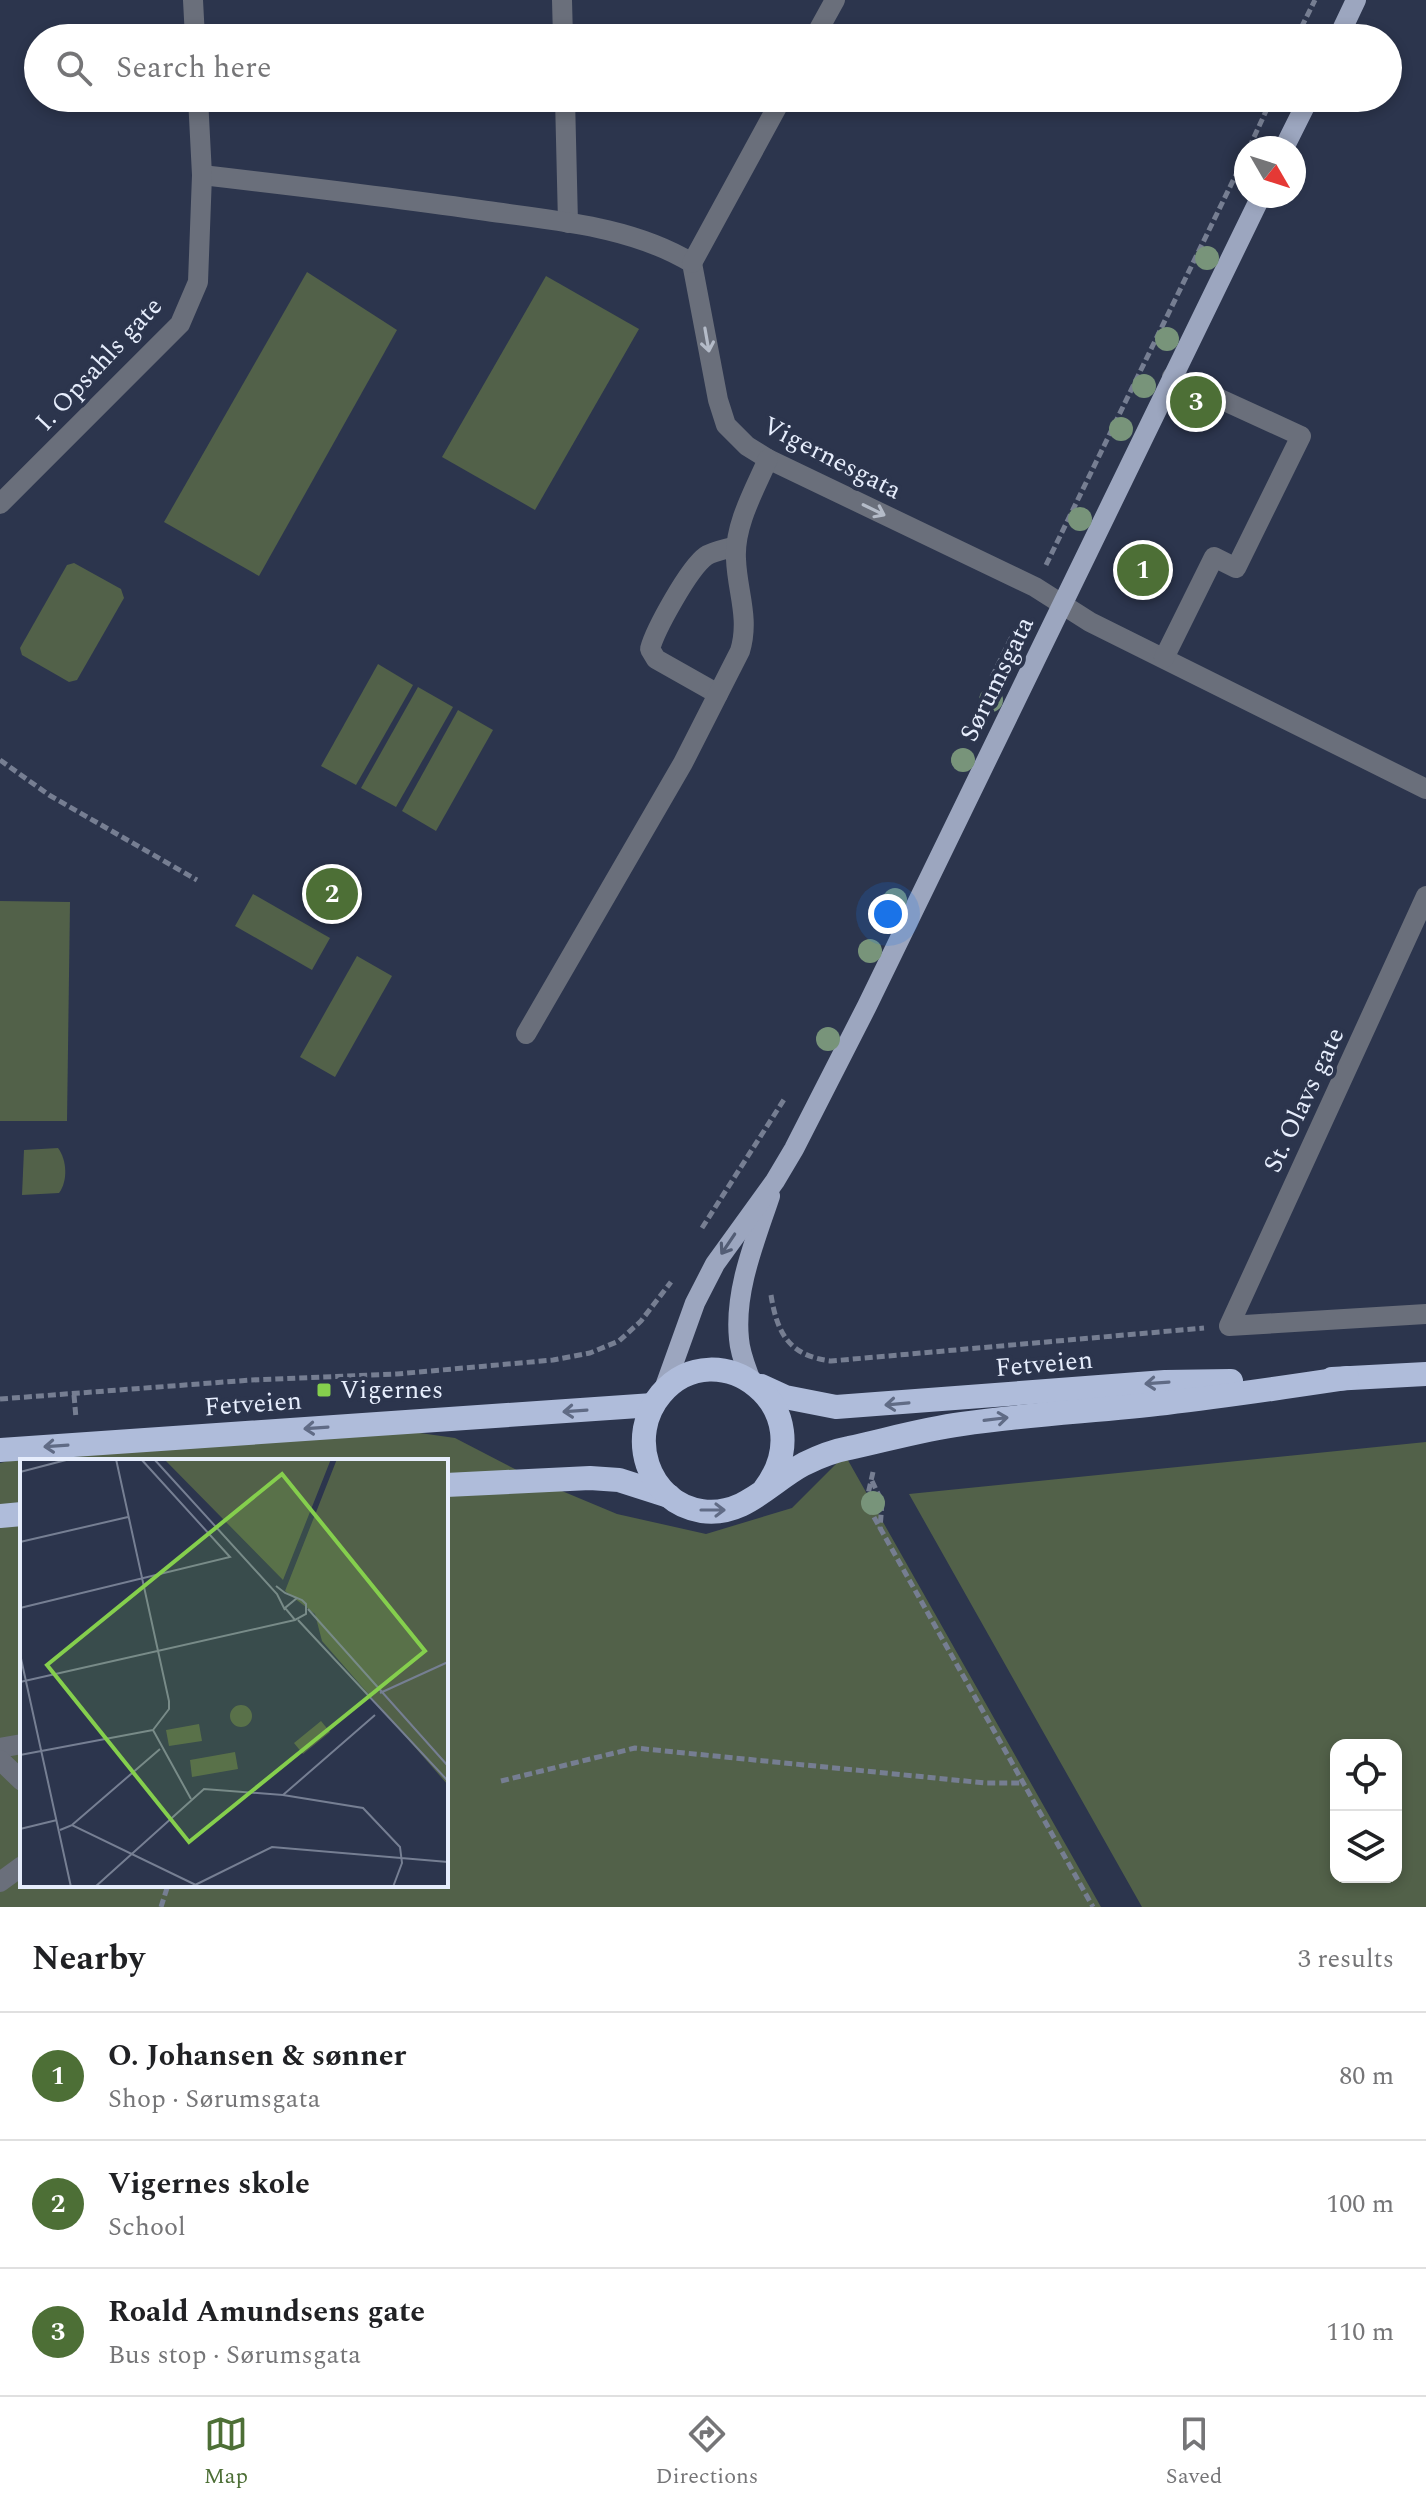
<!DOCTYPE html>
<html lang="en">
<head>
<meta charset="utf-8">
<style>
  body { margin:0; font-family:Spectral,serif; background:#f6f6f6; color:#202124 }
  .controls { position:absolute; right:24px; bottom:24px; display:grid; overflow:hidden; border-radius:16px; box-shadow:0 4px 12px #0003 }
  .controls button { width:72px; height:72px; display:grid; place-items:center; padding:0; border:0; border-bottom:2px solid #e0e0e0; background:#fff; color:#202124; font:40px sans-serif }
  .compass { position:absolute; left:1234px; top:136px; width:72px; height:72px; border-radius:50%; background:#fff; box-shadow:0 4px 12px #0003; rotate:129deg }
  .you { position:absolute; left:888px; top:914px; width:28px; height:28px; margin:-20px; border:6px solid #fff; border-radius:50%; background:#1a73e8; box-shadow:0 0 0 12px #1a73e833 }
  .badge { display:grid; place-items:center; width:52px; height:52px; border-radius:50%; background:#4d6f36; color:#fff; font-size:26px; font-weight:700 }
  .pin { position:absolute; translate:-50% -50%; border:4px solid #fff; box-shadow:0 2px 8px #0006 }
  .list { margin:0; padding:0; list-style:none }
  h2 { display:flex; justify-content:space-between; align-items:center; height:104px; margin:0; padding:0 32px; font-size:34px }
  h2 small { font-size:26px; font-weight:400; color:#757577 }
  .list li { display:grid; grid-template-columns:52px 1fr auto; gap:24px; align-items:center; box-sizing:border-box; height:128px; padding:0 32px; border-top:2px solid #e0e0e0 }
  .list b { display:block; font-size:30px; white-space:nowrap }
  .list p { margin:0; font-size:26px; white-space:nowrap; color:#757577 }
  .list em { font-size:26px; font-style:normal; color:#757577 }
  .icon { flex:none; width:44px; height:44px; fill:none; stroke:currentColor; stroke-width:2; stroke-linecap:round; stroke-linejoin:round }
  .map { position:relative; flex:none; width:1426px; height:1907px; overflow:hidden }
  .search { position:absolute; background:#fff; box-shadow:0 4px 12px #0003; left:24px; right:24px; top:24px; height:88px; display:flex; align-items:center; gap:20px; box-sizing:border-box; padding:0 28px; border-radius:44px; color:#757577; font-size:30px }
  .sheet { height:488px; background:#fff }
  nav { display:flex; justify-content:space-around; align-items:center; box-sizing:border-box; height:112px; border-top:2px solid #e0e0e0; background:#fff; font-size:22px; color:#757577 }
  nav a { display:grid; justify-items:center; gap:4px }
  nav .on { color:#4d6f36 }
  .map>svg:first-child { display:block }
  .green { fill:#526149; fill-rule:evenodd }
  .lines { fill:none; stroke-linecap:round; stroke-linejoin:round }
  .path { stroke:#767e92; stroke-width:5; stroke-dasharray:8 4; stroke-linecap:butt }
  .minor { stroke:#6a6f7b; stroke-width:20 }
  .major { stroke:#9ca6bf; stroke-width:20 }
  .highway { stroke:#afbcda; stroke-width:24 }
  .tree { fill:#78947a }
  .oneway { stroke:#b4bbc8 }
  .oneway2 { stroke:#535d75 }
  .oneway3 { stroke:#606b85 }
  .poi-dot { fill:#85cf4d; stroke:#2c354d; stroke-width:3 }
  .labels { text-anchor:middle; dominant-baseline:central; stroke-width:8; stroke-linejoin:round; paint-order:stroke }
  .street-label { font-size:26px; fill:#e6edfc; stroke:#2c354d }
  .poi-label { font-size:26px; fill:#e6edfc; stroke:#2c354d; text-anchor:start }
  .inset-road { fill:none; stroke:#767f93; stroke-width:2 }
  .view { fill:#85cf4d; fill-opacity:0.15; stroke:#85cf4d; stroke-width:4 }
  .inset-edge { fill:none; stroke:#e6edfc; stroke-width:4 }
</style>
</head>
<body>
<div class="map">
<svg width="1426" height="1907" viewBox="0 0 1426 1907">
  <rect width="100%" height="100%" fill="#2c354d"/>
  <g class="green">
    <polygon points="307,272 397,330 259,576 164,522"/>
    <polygon points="546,276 639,329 535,510 442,457"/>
    <polygon points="74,563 121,589 124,598 77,680 69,682 22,655 20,648 67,565"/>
    <polygon points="378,664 413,685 356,785 321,766"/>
    <polygon points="418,687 453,707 396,807 361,788"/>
    <polygon points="458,710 493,730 436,831 402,811"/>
    <polygon points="253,894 330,938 312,970 235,926"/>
    <polygon points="0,901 70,902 67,1121 0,1121"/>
    <polygon points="357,956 392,976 335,1077 300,1057"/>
    <path d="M58,1148C67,1160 68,1181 59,1193L22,1195L24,1150Z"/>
    <path d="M385,1428L455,1438L538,1481L617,1514L706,1534L792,1508L845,1455L1101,1907H0V1463L44,1453ZM22,1461H446V1885H22Z"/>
    <path d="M1426,1442V1907H1142L909,1494ZM1336,1745H1396V1877H1336Z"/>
  </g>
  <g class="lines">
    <g class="path">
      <polyline points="1296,38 1315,0"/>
      <polyline points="1249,148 1272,98"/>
      <polyline points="1046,565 1246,154"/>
      <polyline points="992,677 1016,628"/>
      <polyline points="0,760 49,795 197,880"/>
      <polyline points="702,1228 785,1098"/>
      <path d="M771,1295C777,1333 789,1356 831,1361L1204,1328"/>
      <polyline points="74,1395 76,1418"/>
      <polyline points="0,1399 251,1380 397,1374 553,1360 590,1353 619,1341 641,1321 671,1282"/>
      <polyline points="873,1472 866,1503 1093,1907"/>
      <polyline points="872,1481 882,1502 880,1529"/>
      <polyline points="501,1781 635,1748 985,1783 1023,1783"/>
      <polyline points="161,1907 168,1885"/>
    </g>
    <g class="minor">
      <polyline points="193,0 195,38"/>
      <polyline points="562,0 563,38"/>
      <polyline points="814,38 835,0"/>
      <polyline points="565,98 568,223"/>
      <path d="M202,175C297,186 392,197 487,211C556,221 631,226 692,263L718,400L726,425L747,446L768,459L1035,587L1090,622L1426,789"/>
      <polyline points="692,263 782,98"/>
      <polyline points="0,504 180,324 198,282 202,175 198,98"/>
      <polyline points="1164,658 1214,557 1236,568 1301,436 1172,377"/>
      <path d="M718,694L656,659L650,649C655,630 689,568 706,556C713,551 727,549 736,546"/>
      <polyline points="1426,896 1229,1326 1426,1314"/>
      <path d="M526,1034L683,763L740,651C750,618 737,591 736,559C734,525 755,489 768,459"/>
      <polyline points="0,1748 22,1744"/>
      <polyline points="0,1760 22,1781"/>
      <polyline points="0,1882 22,1866"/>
    </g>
    <g class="major">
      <polyline points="1338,38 1356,0"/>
      <polyline points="1284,148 1309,98"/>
      <path d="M751,1381C746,1367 740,1354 739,1339C734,1291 755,1241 770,1196"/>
      <polyline points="663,1392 695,1303 715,1264 775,1181 794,1149 867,1006 1261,196"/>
    </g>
    <g class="highway">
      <polyline points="1332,1379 1426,1374"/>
      <polyline points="761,1386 785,1397 836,1407 1165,1382 1231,1381"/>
      <polyline points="0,1450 653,1405"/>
      <polyline points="446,1485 590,1478 619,1480 669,1496"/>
      <path d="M764,1490C826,1408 717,1328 661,1394C626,1435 647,1503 702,1511C744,1517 770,1482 804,1464C818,1457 833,1451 849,1448C886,1440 924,1429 962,1424C1030,1414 1098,1411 1166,1403C1227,1396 1287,1387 1347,1378"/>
      <polyline points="0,1516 22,1514"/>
    </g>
  </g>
  <g class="tree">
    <circle cx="1207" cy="258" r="12"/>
    <circle cx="1167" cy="339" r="12"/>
    <circle cx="1144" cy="386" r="12"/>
    <circle cx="1121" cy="429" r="12"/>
    <circle cx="1080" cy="519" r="12"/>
    <circle cx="991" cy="700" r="12"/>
    <circle cx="963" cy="760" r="12"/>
    <circle cx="895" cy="900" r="12"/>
    <circle cx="870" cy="951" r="12"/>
    <circle cx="828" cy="1039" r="12"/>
    <circle cx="873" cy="1503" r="12"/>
  </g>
  <defs><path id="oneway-shaft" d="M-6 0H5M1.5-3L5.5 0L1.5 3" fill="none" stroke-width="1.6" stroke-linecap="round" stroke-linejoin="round" transform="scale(2)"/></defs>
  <g class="oneway">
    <use href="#oneway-shaft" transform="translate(707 340) rotate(80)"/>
    <use href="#oneway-shaft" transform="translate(874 510) rotate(26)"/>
  </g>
  <use class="oneway2" href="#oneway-shaft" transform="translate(728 1244) rotate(124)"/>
  <g class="oneway3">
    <use href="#oneway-shaft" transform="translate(1157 1383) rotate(176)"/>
    <use href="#oneway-shaft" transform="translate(897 1404) rotate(175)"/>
    <use href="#oneway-shaft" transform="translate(575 1411) rotate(176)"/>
    <use href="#oneway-shaft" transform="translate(996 1419) rotate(-7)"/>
    <use href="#oneway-shaft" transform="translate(316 1428) rotate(176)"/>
    <use href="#oneway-shaft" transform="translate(56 1446) rotate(176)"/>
    <use href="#oneway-shaft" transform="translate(713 1510)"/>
  </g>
  <rect class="poi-dot" x="316" y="1382" width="16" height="16" rx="4"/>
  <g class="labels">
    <g class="street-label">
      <text transform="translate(99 364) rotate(-47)">I. Opsahls gate</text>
      <text transform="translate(832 458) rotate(27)">Vigernesgata</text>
      <text transform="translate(997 679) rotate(-64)">Sørumsgata</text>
      <text transform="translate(1304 1100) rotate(-65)">St. Olavs gate</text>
      <text transform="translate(1044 1364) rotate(-5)">Fetveien</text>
      <text transform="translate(253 1404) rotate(-4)">Fetveien</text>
    </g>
    <g class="poi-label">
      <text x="340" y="1390">Vigernes</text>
    </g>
  </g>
  <g transform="translate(20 1459)">
    <rect width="428" height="428" fill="#2c354d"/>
    <path d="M144,0H311L263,121ZM317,0H428V326L302,182L295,155L265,132ZM210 257a11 11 0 1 1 22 0a11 11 0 1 1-22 0ZM301,262L310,273L283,295L274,284ZM179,265L182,282L149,287L146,271ZM215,293L218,310L172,318L170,301Z" fill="#526149"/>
    <path class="inset-road" d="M96,0L149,242V250L133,271M134,0L257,135L265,151M0,13L50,0M0,83L108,58M256,127L265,134L282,141L286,145V155L275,161L265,149L277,139M0,149L210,98L121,0M288,150L428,307M278,161L428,322M0,195L51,428M0,223L275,161M360,234L428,203M133,271L171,340M0,296L133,271M263,336L343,349L380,388L382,404L373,428M52,366L140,290M0,370L37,361M40,371L52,366L180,428M75,428L184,330L263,336L355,256M171,428L252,388L428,403"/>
    <path class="view" d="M262,15L405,192L169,383L27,206Z"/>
    <rect width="428" height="428" class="inset-edge"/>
  </g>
</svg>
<div class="controls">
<button><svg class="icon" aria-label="locate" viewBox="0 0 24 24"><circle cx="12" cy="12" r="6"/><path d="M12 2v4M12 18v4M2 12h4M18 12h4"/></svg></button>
<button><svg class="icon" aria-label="layers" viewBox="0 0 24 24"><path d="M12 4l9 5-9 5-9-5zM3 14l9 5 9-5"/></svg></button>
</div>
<svg class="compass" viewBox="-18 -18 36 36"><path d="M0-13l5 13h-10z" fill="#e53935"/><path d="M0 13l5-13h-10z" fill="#757577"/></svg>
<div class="you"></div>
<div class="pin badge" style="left:1143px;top:570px">1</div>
<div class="pin badge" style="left:332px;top:894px">2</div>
<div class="pin badge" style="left:1196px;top:402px">3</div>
<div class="search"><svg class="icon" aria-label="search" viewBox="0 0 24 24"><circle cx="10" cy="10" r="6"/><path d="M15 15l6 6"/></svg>Search here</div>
</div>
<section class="sheet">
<h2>Nearby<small>3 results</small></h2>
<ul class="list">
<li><span class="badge">1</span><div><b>O. Johansen &amp; sønner</b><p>Shop · Sørumsgata</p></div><em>80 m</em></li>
<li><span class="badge">2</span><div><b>Vigernes skole</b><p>School</p></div><em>100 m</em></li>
<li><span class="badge">3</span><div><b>Roald Amundsens gate</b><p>Bus stop · Sørumsgata</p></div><em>110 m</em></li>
</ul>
</section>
<nav>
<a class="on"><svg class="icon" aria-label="map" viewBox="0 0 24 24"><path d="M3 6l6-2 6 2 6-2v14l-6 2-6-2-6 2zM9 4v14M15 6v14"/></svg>Map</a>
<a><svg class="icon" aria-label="directions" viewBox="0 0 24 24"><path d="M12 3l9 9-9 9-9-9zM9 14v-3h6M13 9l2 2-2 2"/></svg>Directions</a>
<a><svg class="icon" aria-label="saved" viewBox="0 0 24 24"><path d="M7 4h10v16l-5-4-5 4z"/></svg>Saved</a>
</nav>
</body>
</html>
